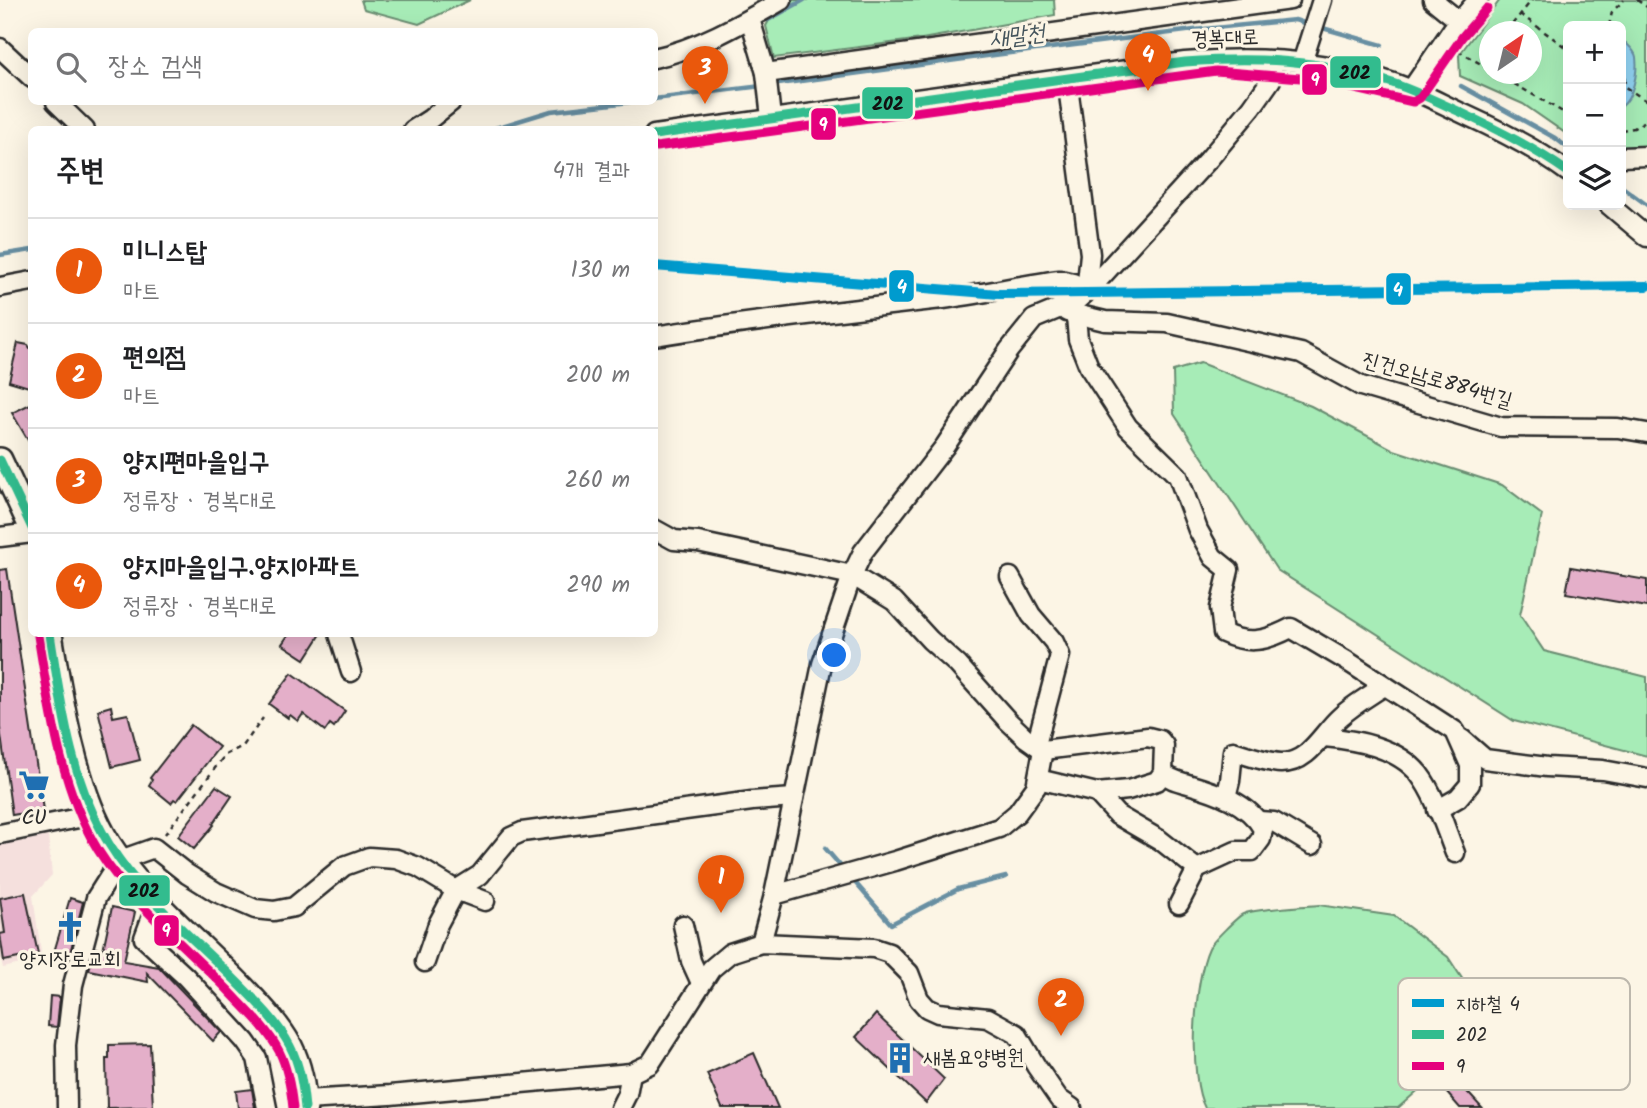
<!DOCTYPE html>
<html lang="ko">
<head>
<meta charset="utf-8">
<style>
  body { margin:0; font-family:Kalam,"Poor Story",sans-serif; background:#f6f6f6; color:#202124 }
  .controls { position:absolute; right:21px; top:21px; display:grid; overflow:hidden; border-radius:10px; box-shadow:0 7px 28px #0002 }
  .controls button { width:63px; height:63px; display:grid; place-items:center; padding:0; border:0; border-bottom:2px solid #e0e0e0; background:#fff; color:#202124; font:35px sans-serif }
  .compass { position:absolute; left:1479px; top:21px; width:63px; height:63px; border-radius:50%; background:#fff; box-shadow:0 7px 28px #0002; rotate:35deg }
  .you { position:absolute; left:835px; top:656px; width:24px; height:24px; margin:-18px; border:5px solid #fff; border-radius:50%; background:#1a73e8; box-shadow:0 0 0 10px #1a73e833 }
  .badge { display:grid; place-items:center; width:46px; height:46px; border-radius:50%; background:#ea580c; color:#fff; font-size:23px; font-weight:700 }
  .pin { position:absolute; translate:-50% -58px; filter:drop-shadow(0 2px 4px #0008) }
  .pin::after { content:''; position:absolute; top:37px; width:24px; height:21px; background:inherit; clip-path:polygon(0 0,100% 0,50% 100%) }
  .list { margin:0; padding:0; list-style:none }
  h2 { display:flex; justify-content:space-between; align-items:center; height:91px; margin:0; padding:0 28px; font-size:30px }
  h2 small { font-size:23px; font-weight:400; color:#757577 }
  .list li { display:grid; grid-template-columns:46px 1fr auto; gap:21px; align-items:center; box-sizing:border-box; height:105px; padding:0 28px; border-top:2px solid #e0e0e0 }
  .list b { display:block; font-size:26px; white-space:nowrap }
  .list p { margin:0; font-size:23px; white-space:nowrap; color:#757577 }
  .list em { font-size:23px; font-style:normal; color:#757577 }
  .icon { flex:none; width:38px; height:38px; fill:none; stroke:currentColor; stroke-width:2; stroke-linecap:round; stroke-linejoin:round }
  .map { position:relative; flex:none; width:1647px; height:1108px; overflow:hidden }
  .search { position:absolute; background:#fff; box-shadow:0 7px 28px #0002; left:28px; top:28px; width:630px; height:77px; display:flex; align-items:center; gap:18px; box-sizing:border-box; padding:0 24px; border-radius:10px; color:#757577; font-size:26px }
  .panel { position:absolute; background:#fff; box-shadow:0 7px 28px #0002; left:28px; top:126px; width:630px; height:511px; border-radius:10px }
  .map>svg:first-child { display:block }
  .built { fill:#f5e0dd }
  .green { fill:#a7ecb7; stroke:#698c71; stroke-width:2; fill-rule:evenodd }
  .water { fill:#90d1f1; stroke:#688fa2; stroke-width:2 }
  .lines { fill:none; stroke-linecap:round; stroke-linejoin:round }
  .stream { stroke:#688fa2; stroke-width:4.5 }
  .building { fill:#e4afc9; stroke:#2b2b2b; stroke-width:2 }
  .minor-casing { stroke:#2b2b2b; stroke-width:23 }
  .major-casing { stroke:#2b2b2b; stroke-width:28 }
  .path { stroke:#2b2b2b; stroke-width:2.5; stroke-dasharray:5 5; stroke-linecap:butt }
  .minor { stroke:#fcf5e5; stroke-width:18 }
  .major { stroke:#fcf5e5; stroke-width:23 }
  .bus-1-casing { stroke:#fcf5e5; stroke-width:14 }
  .bus-2-casing { stroke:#fcf5e5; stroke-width:14 }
  .bus-1 { stroke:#32bc8e; stroke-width:9 }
  .bus-2 { stroke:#e5007d; stroke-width:9 }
  .metro-1-casing { stroke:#fcf5e5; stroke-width:16 }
  .metro-1 { stroke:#009bce; stroke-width:10 }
  .labels { text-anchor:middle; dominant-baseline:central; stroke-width:6; stroke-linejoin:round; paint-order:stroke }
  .street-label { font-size:21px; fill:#2b2b2b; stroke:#fcf5e5 }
  .poi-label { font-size:21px; fill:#2b2b2b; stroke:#fcf5e5 }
  .water-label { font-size:23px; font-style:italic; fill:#44545c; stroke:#fcf5e5 }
  .key { fill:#fcf5e5; stroke:#bdb8ad; stroke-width:2 }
  .key-label { font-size:19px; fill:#2b2b2b }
  .line-badge { stroke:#fcf5e5; stroke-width:2.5 }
  .badge-label { font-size:19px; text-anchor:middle; font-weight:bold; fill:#fff }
  .pale-badge-label { font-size:19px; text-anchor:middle; font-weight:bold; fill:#111 }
</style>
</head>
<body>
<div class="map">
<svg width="1647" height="1108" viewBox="0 0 1647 1108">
  <rect width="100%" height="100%" fill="#fcf5e5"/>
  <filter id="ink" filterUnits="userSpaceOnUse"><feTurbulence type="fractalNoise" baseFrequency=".0143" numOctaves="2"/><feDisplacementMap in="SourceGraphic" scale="14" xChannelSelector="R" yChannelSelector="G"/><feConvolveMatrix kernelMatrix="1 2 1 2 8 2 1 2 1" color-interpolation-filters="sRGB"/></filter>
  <g filter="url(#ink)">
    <polygon class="built" points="48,836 52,875 33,896 42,959 3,968 0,955 0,845"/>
    <g class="green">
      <polygon points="361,0 470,0 419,24 364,9"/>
      <polygon points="793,0 1054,0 1055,15 922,39 774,58 766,26 773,13"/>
      <path d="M1500,0H1647V147L1637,151L1621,150V26H1568V135L1523,104L1460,76L1459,55ZM1490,32H1532V74H1490Z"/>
      <polygon points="1200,363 1311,406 1394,450 1502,485 1542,515 1520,615 1544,651 1647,677 1647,756 1514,721 1277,570 1174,414 1173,371"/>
      <path d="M1319,905L1394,916L1448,957L1478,1003L1477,1038L1398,1108H1205C1188,1078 1194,980 1209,948C1212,942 1237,917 1243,914C1252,909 1305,906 1319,905Z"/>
    </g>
    <path class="water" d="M1621,42L1626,43C1630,47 1635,51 1636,57C1638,73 1633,98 1621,107Z"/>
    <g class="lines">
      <g class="stream">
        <polyline points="768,20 804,0"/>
        <polyline points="1319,27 1382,45"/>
        <polyline points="771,85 979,57 1194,30 1295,20 1310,25"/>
        <polyline points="1461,86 1555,138 1568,148"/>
        <polyline points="654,99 762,86"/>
        <polyline points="489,130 551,111 630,102"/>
        <polyline points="1621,186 1647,205"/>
        <polyline points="0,255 32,250"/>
        <polyline points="825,848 844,870"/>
        <polyline points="852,879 891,924 958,889 1006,877"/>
      </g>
    </g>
    <g class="building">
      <polygon points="18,343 28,345 32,351 32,388 9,381"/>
      <polygon points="32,403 32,447 12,413"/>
      <polygon points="1571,567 1647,580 1647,607 1566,593"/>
      <polygon points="7,569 43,810 12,815 0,728 0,570"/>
      <polygon points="289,634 321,634 305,659 282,644"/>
      <polygon points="292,673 345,711 334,727 330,724 325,731 303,714 298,721 290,715 288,718 269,704"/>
      <polygon points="111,706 113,717 128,714 140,760 112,767 98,710"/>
      <polygon points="191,725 219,747 177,801 174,799 171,803 149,785 152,780 150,778"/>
      <polygon points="216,786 232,796 213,824 214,825 194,849 178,836"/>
      <polygon points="25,893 38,954 4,961 0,934 5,933 0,898"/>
      <polygon points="70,898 83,902 69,957 54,952"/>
      <polygon points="112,907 135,912 124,961 159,967 221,1032 213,1041 147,973 148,982 89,970 95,948 103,950"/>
      <polygon points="50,996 60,997 57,1027 48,1026"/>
      <polygon points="876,1014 944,1079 926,1103 856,1037"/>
      <polygon points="150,1044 153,1107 107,1108 106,1059 109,1059 109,1045"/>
      <polygon points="754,1053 778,1108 722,1108 707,1074"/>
      <polygon points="1458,1082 1482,1108 1460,1108 1446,1092"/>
      <polygon points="252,1089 255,1108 238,1108 236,1091"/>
    </g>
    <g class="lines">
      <defs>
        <g id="minor">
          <polyline points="1433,0 1459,21"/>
          <polyline points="750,19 766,73 771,118"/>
          <polyline points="0,48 32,78"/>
          <path d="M654,58C700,48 742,23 782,0"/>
          <polyline points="1302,63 1322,0"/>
          <polyline points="766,73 1290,0"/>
          <polyline points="1411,90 1452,30 1478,0"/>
          <polyline points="56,102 85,130"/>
          <polyline points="413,130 430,119 451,102"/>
          <path d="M654,135L1185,62C1261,55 1341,61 1412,90C1430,97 1448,107 1466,115C1501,131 1537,149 1568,172"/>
          <polyline points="1621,157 1647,156"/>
          <polyline points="1609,205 1647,237"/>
          <polyline points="0,287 32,281"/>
          <polyline points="1067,312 1105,321 1167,323 1301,353 1361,386 1501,427 1618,428 1647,433"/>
          <path d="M1076,316L1078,339L1089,367L1128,427L1178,476L1198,530L1213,557L1229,570L1220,608L1223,633C1248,645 1266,641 1291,628L1347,661L1455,731L1470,765V784L1458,798L1437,810"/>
          <path d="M654,336C750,321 847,310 943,299C982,294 1021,285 1060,280L1073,283L1086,292L1090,254L1067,79"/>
          <polyline points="654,529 674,540 698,542 852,575 894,601 930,640 958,665 1008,721 1026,738 1043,750 1036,787 1017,813 999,828 895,861 774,895"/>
          <polyline points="0,537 32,533"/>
          <polyline points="1010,577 1031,615 1054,642 1060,655 1036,745"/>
          <polyline points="339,634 351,672"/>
          <path d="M1324,737C1356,740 1397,747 1419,774C1436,796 1445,828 1455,853"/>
          <polyline points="1462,739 1485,759 1547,767 1603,770 1647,778"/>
          <path d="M1163,773C1171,780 1178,781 1188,784C1216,792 1249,803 1263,829L1261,839L1252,851H1236L1197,869L1179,904"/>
          <polyline points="1038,779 1097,793 1128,790 1157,781 1163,773 1164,745 1160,740 1148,737 1043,750"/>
          <polyline points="1097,793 1117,815 1160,840 1197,869"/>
          <path d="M1226,797L1230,781L1233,751C1249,756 1265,762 1281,763C1309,763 1322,733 1340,717C1353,705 1369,696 1384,686"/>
          <polyline points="1259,821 1274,822 1312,845"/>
          <polyline points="0,834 93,815"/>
          <polyline points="157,903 144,938 186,977 245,1041 257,1058 267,1108"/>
          <polyline points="683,925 691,961 701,983"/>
          <polyline points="761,943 774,895 822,664 852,575 863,552 945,446 1009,350 1034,319 1075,302 1091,288 1209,159 1252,107 1271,80 1273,60"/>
          <polyline points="425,962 438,924 456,890 480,875 511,837 522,832 752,801 794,798"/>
          <polyline points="305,1100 390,1095 631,1073 650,1064 711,969 730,953 761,943 874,948 889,953 909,973 919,999 927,1008 938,1013 988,1018 1017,1034 1036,1066 1059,1099 1072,1108"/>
          <polyline points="67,1108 66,1045 73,985 96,898 120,860 154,848 187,874 216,892 255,909 274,911 294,907 344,866 369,857 396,859 418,867 456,890 485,901"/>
          <polyline points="620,1108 627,1094 631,1073"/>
        </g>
        <g id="major">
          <polyline points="0,460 32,529"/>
          <path d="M50,634C60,696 75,791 109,844C144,899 198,941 243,988C260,1006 278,1024 290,1046C300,1066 303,1086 305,1108"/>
        </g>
      </defs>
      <use href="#minor" class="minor-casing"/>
      <use href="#major" class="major-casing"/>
      <g class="path">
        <polyline points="1637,0 1647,7"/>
        <polyline points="1520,14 1568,49"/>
        <polyline points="1609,26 1612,12 1624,0"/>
        <polyline points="1506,32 1532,0"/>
        <polyline points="1458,51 1490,69"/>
        <polyline points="1621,59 1624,62 1625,87 1647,101"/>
        <polyline points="1484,67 1490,54"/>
        <polyline points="1497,74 1568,115"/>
        <polyline points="1621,130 1634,128 1647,120"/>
        <polyline points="165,834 225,755 243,746 263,718"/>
      </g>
      <use href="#minor" class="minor"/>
      <use href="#major" class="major"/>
      <defs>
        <g id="bus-1">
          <path d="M654,135L1185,62C1253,57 1322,59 1386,81C1412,89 1436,101 1460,112C1498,130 1534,148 1568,172"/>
          <polyline points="0,460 32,528"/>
          <path d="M50,634C61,704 71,782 109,844C142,898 195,939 239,984C258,1003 278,1023 290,1046C300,1065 303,1087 305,1108"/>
        </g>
        <g id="bus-2">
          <polyline points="656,147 1216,71 1312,79 1413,102 1420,98 1462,37 1487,8"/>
          <path d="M38,636C50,708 60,787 98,850C132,904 184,945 228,990C246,1009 267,1028 279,1051C288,1069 291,1089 293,1108"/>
        </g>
      </defs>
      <use href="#bus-1" class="bus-1-casing"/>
      <use href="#bus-2" class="bus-2-casing"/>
      <use href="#bus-1" class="bus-1"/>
      <use href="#bus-2" class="bus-2"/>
      <defs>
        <polyline id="metro-1" points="654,266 999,294 1647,286"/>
      </defs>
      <use href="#metro-1" class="metro-1-casing"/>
      <use href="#metro-1" class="metro-1"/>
    </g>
  </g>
  <defs>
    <symbol id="supermarket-bare" viewBox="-9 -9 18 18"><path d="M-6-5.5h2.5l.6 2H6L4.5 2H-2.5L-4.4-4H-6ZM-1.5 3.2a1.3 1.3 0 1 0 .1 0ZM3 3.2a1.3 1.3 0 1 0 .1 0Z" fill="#1f6fb2" stroke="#fcf5e5" stroke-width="2.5" paint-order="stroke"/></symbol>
    <symbol id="church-bare" viewBox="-9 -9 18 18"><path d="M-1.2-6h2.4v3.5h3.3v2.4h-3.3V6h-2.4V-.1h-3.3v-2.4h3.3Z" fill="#1f6fb2" stroke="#fcf5e5" stroke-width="2.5" paint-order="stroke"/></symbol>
    <symbol id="building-bare" viewBox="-9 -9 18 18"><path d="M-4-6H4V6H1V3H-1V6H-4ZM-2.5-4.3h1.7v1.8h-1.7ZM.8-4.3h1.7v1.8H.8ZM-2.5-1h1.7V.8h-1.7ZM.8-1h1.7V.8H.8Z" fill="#1f6fb2" stroke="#fcf5e5" stroke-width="2.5" paint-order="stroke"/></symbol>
  </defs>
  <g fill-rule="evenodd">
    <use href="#supermarket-bare" x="12" y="763" width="44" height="44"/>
    <use href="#church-bare" x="48" y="905" width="44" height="44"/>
    <use href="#building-bare" x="878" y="1036" width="44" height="44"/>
  </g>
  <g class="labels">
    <g class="street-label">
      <text transform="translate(1225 39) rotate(-2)">경복대로</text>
      <text transform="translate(1437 381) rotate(16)">진건오남로884번길</text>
    </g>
    <g class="poi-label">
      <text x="34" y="818">CU</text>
      <text x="70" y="960">양지장로교회</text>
      <text x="923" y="1058" text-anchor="start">새봄요양병원</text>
    </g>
    <g class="water-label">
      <text transform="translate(1017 37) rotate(-7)">새말천</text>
    </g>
  </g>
  <rect x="1398" y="978" width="232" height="112" rx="10" class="key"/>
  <rect x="1412" y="999" width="32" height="8" fill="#009bce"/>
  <rect x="1412" y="1030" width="32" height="9" fill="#32bc8e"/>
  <rect x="1412" y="1062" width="32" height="8" fill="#e5007d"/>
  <g class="key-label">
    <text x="1456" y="1010">지하철 4</text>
    <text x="1456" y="1041">202</text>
    <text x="1456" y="1073">9</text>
  </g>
  <g class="line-badge">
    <rect x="1329" y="55" width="53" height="34" rx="7" fill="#32bc8e"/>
    <rect x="1301" y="63" width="27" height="33" rx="7" fill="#e5007d"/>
    <rect x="861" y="86" width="53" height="34" rx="7" fill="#32bc8e"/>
    <rect x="810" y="107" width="27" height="34" rx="7" fill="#e5007d"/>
    <rect x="888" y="269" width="27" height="34" rx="7" fill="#009bce"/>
    <rect x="1385" y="272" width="27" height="34" rx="7" fill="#009bce"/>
    <rect x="118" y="874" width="53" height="33" rx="7" fill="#32bc8e"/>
    <rect x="153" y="914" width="27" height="33" rx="7" fill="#e5007d"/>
  </g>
  <g class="badge-label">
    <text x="1315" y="86">9</text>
    <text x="823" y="131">9</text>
    <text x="902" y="293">4</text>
    <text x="1398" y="296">4</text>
    <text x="166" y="937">9</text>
  </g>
  <g class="pale-badge-label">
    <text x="1355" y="79">202</text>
    <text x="888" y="110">202</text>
    <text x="144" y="897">202</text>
  </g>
</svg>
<div class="controls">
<button>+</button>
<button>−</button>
<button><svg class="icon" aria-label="layers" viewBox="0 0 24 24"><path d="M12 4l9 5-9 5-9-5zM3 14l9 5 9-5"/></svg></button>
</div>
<svg class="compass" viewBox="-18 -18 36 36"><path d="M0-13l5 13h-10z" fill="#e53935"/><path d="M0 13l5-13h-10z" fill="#757577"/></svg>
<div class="you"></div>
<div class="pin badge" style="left:721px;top:913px">1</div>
<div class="pin badge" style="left:1061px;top:1036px">2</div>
<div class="pin badge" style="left:705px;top:104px">3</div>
<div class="pin badge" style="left:1148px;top:91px">4</div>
<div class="search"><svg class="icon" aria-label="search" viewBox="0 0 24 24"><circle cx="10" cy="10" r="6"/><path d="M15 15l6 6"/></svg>장소 검색</div>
<section class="panel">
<h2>주변<small>4개 결과</small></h2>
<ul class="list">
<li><span class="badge">1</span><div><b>미니스탑</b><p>마트</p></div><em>130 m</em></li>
<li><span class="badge">2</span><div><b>편의점</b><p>마트</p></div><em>200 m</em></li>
<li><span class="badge">3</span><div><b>양지편마을입구</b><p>정류장 · 경복대로</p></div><em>260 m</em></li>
<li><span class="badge">4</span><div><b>양지마을입구.양지아파트</b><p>정류장 · 경복대로</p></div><em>290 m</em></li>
</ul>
</section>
</div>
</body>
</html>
